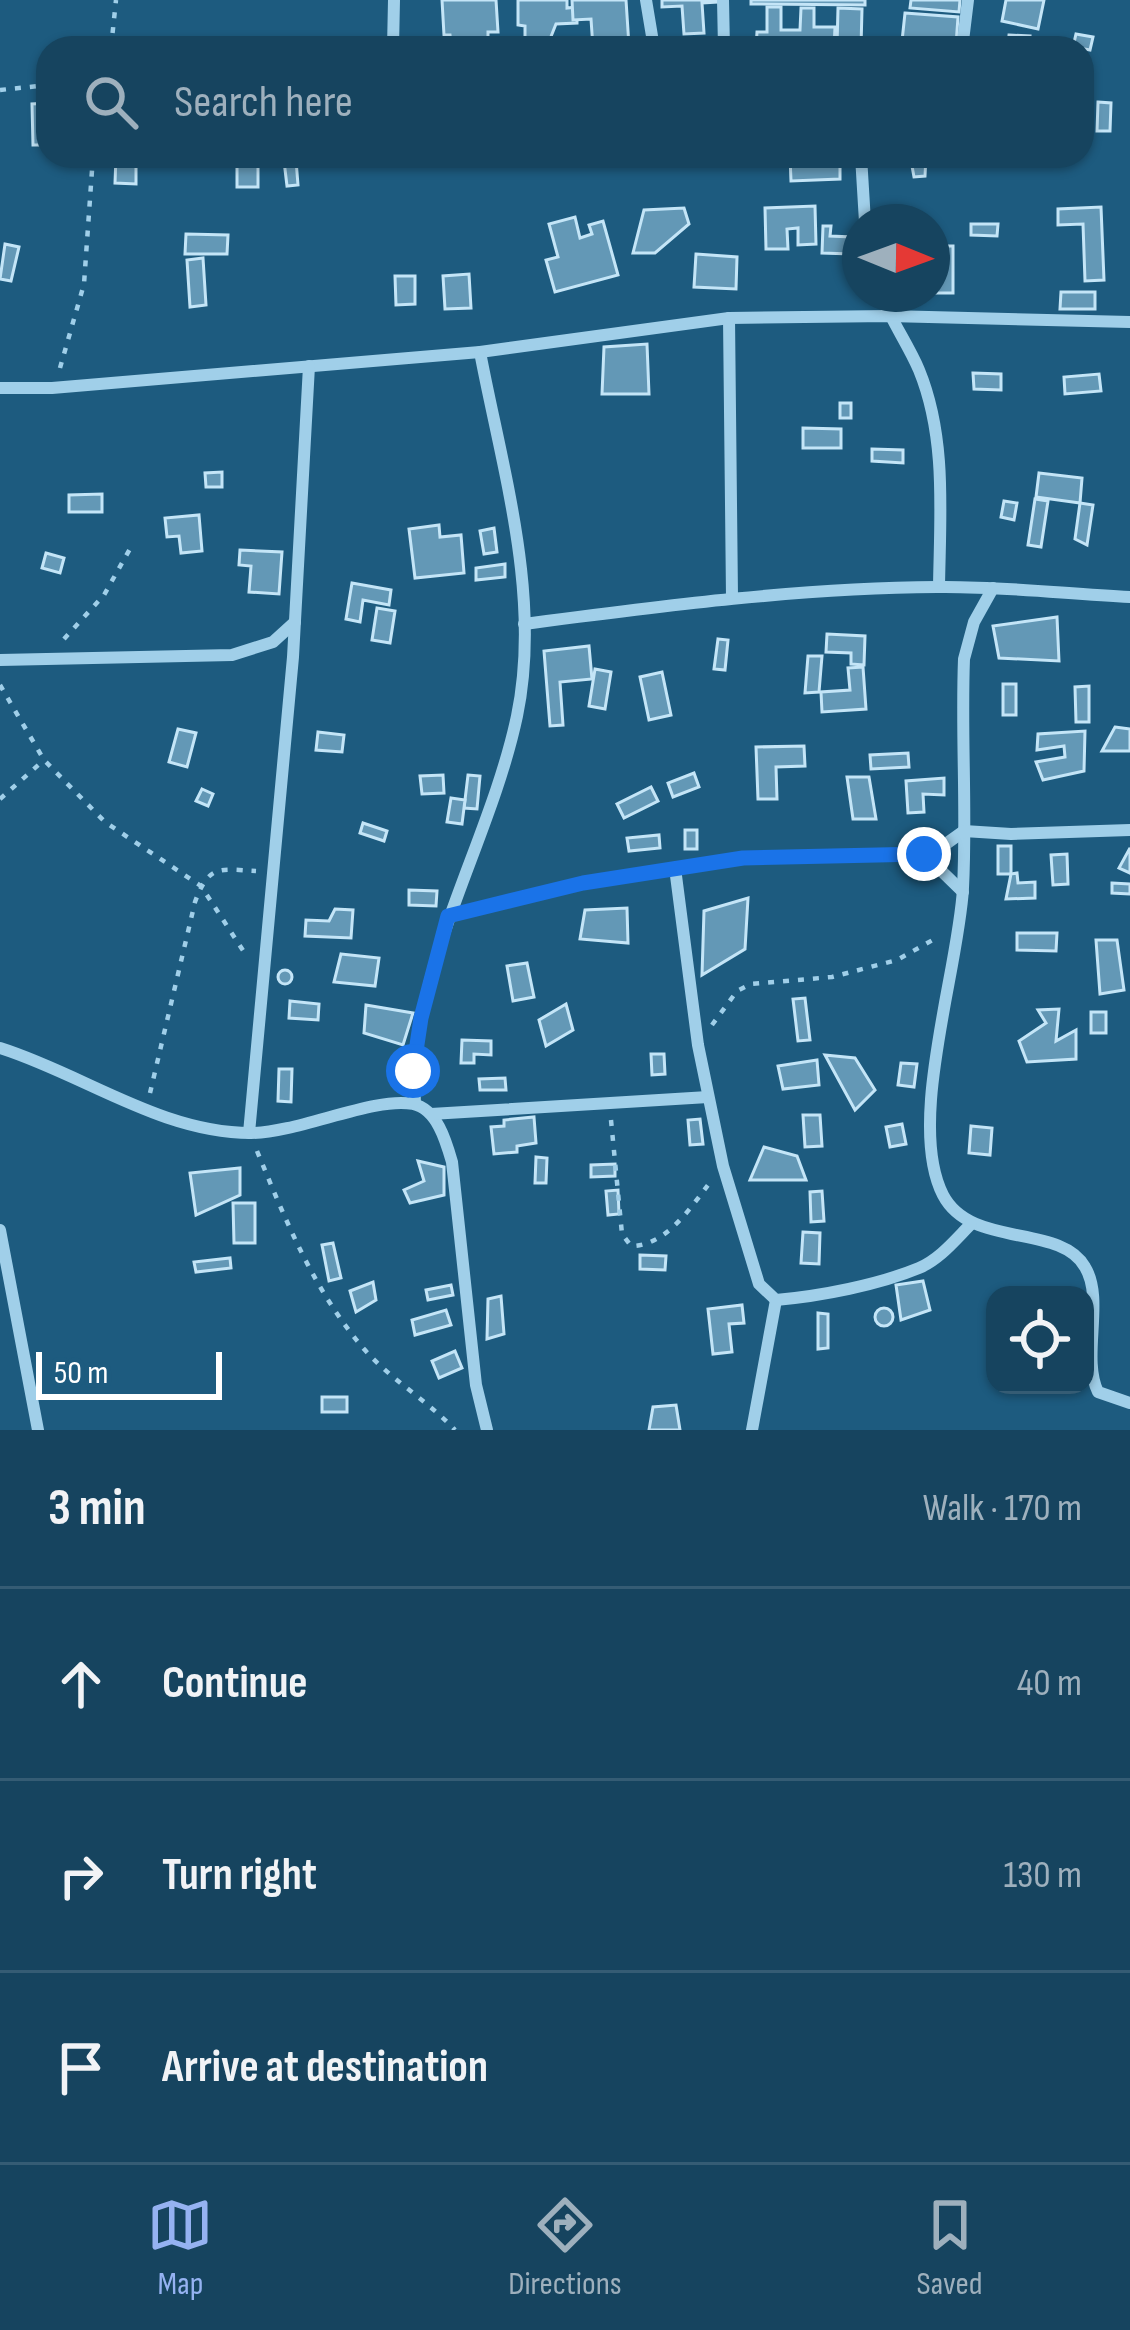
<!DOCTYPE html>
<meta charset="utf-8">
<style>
:root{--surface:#16445f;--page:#1f4b65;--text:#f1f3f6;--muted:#9eb0bd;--line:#355c74;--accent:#95b2f1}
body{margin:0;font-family:"Sofia Sans Condensed",sans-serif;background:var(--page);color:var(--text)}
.controls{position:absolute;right:36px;bottom:36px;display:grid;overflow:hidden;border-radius:24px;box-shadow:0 3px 9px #0004}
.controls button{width:108px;height:108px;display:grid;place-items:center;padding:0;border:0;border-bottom:3px solid var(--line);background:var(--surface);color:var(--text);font:60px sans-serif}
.compass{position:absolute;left:842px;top:204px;width:108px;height:108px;border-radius:50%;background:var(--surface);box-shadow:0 3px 9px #0004;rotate:91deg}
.scale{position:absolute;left:36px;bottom:30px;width:186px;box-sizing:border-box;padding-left:12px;border:6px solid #fff;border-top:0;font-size:33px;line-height:42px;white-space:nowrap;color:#fff;-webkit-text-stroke:9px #1d5b7f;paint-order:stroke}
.stop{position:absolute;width:36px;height:36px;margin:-27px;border:9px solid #1a73e8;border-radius:50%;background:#fff}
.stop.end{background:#1a73e8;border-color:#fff;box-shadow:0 3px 12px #0008}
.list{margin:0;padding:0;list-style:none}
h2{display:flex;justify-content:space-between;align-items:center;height:156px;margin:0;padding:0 48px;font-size:51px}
h2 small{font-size:39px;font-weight:400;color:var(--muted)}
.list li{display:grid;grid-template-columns:78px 1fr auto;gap:36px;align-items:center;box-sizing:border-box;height:192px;padding:0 48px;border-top:3px solid var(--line)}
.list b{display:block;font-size:45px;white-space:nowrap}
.list em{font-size:39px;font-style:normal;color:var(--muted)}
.icon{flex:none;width:66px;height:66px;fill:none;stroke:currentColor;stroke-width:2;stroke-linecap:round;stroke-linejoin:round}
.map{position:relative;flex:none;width:1130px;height:1430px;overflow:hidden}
.search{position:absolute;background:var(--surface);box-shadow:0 3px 9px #0004;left:36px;right:36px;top:36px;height:132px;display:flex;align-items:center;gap:30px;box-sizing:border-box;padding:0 42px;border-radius:36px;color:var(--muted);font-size:45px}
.sheet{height:732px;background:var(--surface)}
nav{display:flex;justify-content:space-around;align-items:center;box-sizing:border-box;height:168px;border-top:3px solid var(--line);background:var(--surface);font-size:33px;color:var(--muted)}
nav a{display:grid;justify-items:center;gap:6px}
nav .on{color:var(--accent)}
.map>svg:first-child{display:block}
.building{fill:#6398b6;stroke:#c4e5f7;stroke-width:3}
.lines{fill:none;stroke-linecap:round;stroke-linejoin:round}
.path{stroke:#a0cfe9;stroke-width:4.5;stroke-dasharray:6 9;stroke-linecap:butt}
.minor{stroke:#a0cfe9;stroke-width:12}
.route{stroke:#1a73e8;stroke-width:15}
</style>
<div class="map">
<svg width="1130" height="1430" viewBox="0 0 1130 1430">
<rect width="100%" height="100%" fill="#1d5b7f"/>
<g class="building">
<path d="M 442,0 L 496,0 L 498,32 L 488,32 L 488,38 L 473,39 L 473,44 L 451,45 L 450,35 L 444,35 Z"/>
<path d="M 518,0 L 567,0 L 567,8 L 577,7 L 577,23 L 556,24 L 550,39 L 525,40 L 525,26 L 518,25 Z"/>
<path d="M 572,0 L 626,0 L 629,46 L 593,48 L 591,19 L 573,20 Z"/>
<path d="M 662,0 L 717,0 L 717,2 L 702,3 L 704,33 L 684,34 L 682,6 L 662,7 Z"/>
<path d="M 751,0 L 865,0 L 865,5 L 751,4 Z"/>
<path d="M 911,0 L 960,0 L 959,12 L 910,8 Z"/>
<path d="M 1006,0 L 1044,0 L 1038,29 L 1002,21 Z"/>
<path d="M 767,7 L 781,7 L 781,30 L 800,30 L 801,8 L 814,8 L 814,27 L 835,27 L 834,48 L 756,48 L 757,32 L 767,32 Z"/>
<path d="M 838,8 L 862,9 L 861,47 L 837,46 Z"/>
<path d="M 905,13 L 958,17 L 956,45 L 902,41 Z"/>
<path d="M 1076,34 L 1093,37 L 1090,50 L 1073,47 Z"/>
<path d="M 1009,35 L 1030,36 L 1029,48 L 1008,48 Z"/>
<path d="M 1098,102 L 1111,103 L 1110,131 L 1097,131 Z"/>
<path d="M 48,103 L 48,145 L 33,145 L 32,104 Z"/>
<path d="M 116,156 L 136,156 L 136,184 L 115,183 Z"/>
<rect x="237" y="156" width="21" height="31"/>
<path d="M 761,156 L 756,157 L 756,163 L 736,162 L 737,157 L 728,157 Z"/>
<path d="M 790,156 L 840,156 L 840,179 L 791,181 Z"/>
<path d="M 890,156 L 926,156 L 925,176 L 914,177 L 912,166 L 890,165 Z"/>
<path d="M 296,160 L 298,185 L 287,186 L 284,161 Z"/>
<path d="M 815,206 L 816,244 L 798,245 L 798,228 L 787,229 L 788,249 L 766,249 L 765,208 Z"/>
<path d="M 1101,207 L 1104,280 L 1085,281 L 1083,224 L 1058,225 L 1058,209 Z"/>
<path d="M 684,208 L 689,224 L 655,253 L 633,253 L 644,210 Z"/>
<path d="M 575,217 L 580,238 L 592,234 L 589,225 L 603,221 L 618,275 L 555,292 L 546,260 L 558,257 L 549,224 Z"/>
<path d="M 971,224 L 998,224 L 997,236 L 971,235 Z"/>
<path d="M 823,226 L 831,226 L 830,236 L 852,237 L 851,254 L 822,253 Z"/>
<path d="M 186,234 L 228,235 L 227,254 L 185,254 Z"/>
<path d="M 5,244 L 19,247 L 11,281 L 0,279 Z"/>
<rect x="932" y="246" width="21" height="47"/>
<path d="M 696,254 L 737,257 L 736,289 L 694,287 Z"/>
<path d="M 203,258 L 206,305 L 190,307 L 187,260 Z"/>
<path d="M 469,274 L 471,308 L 445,309 L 443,276 Z"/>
<path d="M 395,276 L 415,276 L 415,304 L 396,305 Z"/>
<path d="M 1061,292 L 1095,292 L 1095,309 L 1060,309 Z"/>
<path d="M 647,344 L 649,394 L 602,394 L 604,347 Z"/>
<path d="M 973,373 L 1001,374 L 1001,390 L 974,389 Z"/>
<path d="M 1099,374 L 1101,391 L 1065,394 L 1064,377 Z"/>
<rect x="840" y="403" width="11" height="15"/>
<path d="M 803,428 L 841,429 L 841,448 L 803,448 Z"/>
<path d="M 872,449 L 903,450 L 903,463 L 872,461 Z"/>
<path d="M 222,472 L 222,487 L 206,487 L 205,473 Z"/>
<path d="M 1039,473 L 1082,478 L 1080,503 L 1036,497 Z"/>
<path d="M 102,494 L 102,512 L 69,512 L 69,495 Z"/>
<path d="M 1035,499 L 1048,501 L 1041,547 L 1028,545 Z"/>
<path d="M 1004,501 L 1017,503 L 1014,520 L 1001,517 Z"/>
<path d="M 1080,503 L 1093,505 L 1087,545 L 1075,539 Z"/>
<path d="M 199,515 L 202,551 L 181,553 L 179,536 L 167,537 L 165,518 Z"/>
<path d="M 439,525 L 440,537 L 461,535 L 464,573 L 415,578 L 409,529 Z"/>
<path d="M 494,528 L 497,552 L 484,554 L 480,531 Z"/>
<path d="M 240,550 L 282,552 L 279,594 L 249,592 L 251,566 L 239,565 Z"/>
<path d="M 46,553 L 64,558 L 60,573 L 42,568 Z"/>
<path d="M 505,564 L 505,577 L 476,580 L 476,568 Z"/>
<path d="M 352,583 L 391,590 L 389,605 L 363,600 L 360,622 L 346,619 Z"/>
<path d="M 377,608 L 395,611 L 390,643 L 372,640 Z"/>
<path d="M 1057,617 L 1059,661 L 999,658 L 993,626 Z"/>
<path d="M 827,634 L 865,636 L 864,665 L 851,664 L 851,653 L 826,652 Z"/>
<path d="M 718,639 L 728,640 L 725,670 L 714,669 Z"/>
<path d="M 589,646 L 592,679 L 560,682 L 563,725 L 550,726 L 544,651 Z"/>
<path d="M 808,656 L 822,656 L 819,692 L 805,693 Z"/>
<path d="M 863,667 L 866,709 L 822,712 L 821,692 L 850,690 L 848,668 Z"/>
<path d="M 595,669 L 611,672 L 605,709 L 589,706 Z"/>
<path d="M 662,672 L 671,715 L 649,720 L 640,677 Z"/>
<rect x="1003" y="684" width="13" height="31"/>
<path d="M 1089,686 L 1089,722 L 1076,722 L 1075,687 Z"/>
<path d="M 1115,727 L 1130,729 L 1130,751 L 1102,751 Z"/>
<path d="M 178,729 L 196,733 L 187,767 L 169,762 Z"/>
<path d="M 1085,731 L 1084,771 L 1043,780 L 1036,762 L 1065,757 L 1064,746 L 1037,750 L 1038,734 Z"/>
<path d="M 318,732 L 344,735 L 342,752 L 316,750 Z"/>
<path d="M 804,746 L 805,766 L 776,767 L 777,799 L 758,799 L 756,747 Z"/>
<path d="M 908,753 L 909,767 L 871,769 L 870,755 Z"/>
<path d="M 694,773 L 699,787 L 673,797 L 668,783 Z"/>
<path d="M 443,775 L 444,793 L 422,794 L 420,776 Z"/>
<path d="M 468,775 L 480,776 L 477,809 L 464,808 Z"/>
<path d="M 847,777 L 869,777 L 876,819 L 853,819 Z"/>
<path d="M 944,778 L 944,795 L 923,794 L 924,812 L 908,813 L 906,781 Z"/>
<path d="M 651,787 L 658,801 L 624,818 L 617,804 Z"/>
<path d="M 202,789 L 213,794 L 208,806 L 196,801 Z"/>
<path d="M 451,798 L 465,800 L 462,824 L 447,822 Z"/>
<path d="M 363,823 L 387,831 L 384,841 L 360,833 Z"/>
<rect x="685" y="830" width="12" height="19"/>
<path d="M 659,835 L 660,848 L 629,851 L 627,838 Z"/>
<rect x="998" y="846" width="13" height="28"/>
<path d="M 1130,848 L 1130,873 L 1119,868 Z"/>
<path d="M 1067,854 L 1068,884 L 1053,885 L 1051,855 Z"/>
<path d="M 1017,873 L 1018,883 L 1035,882 L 1035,898 L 1006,899 L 1011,874 Z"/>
<path d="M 1112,883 L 1130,884 L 1130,894 L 1112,893 Z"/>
<path d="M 409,890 L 437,891 L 436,906 L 409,905 Z"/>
<path d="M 748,898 L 745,949 L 702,975 L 704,911 Z"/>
<path d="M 627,908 L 628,943 L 580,939 L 585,910 Z"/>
<path d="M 335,909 L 353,910 L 351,938 L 305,936 L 306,920 L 329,921 Z"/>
<path d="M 1017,933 L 1057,933 L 1056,951 L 1017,950 Z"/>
<path d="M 1096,940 L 1117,940 L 1124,990 L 1100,994 Z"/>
<path d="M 341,954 L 379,958 L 375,986 L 334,982 Z"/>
<path d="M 527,963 L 534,997 L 513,1001 L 507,966 Z"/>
<circle cx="285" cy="977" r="7"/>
<path d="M 805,998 L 810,1040 L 798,1041 L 793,999 Z"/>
<path d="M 290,1001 L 319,1004 L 318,1020 L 289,1018 Z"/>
<path d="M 566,1004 L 573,1030 L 546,1046 L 539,1020 Z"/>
<path d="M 366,1005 L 413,1013 L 403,1045 L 364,1033 Z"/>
<path d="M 1059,1009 L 1056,1041 L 1076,1030 L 1076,1059 L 1027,1062 L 1019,1041 L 1046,1023 L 1038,1010 Z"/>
<rect x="1091" y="1012" width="15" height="21"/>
<path d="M 462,1040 L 491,1041 L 491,1055 L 474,1054 L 474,1063 L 461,1063 Z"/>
<path d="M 651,1054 L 664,1054 L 665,1074 L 652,1075 Z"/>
<path d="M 825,1055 L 855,1058 L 875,1090 L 855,1110 Z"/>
<path d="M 817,1060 L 819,1085 L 783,1089 L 778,1066 Z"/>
<path d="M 901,1063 L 917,1064 L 914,1087 L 898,1085 Z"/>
<path d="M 279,1069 L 292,1069 L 291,1102 L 278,1101 Z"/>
<path d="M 505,1078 L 506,1090 L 480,1090 L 479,1079 Z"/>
<path d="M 803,1115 L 820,1115 L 822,1146 L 805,1147 Z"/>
<path d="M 534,1117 L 536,1143 L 517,1146 L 517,1152 L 494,1154 L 491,1127 L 504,1126 L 504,1120 Z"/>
<path d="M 700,1119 L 703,1144 L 690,1145 L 688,1120 Z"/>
<path d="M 902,1124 L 906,1144 L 890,1147 L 886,1127 Z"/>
<path d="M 971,1126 L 992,1128 L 990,1155 L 969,1153 Z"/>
<path d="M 764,1147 L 797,1156 L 806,1180 L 750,1180 Z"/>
<path d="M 536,1157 L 547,1158 L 546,1183 L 535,1183 Z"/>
<path d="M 418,1161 L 444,1167 L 444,1195 L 410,1203 L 404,1190 L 424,1181 Z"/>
<path d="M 615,1164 L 615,1176 L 591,1177 L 591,1165 Z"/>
<path d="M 240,1168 L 240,1195 L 196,1215 L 190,1173 Z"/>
<path d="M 618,1190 L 619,1214 L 608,1215 L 606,1191 Z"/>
<path d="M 822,1191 L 824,1221 L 811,1222 L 810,1192 Z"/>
<path d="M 233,1203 L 255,1203 L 255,1243 L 234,1243 Z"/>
<path d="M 803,1232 L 820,1233 L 819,1264 L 801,1263 Z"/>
<path d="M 333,1243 L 341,1278 L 329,1281 L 322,1245 Z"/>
<path d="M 640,1255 L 666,1256 L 665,1270 L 640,1269 Z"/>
<path d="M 230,1258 L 231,1268 L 196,1272 L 194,1262 Z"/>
<path d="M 923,1281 L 930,1310 L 901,1320 L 896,1285 Z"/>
<path d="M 373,1282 L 376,1300 L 356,1312 L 350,1291 Z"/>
<path d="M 451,1285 L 453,1295 L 428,1300 L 426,1290 Z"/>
<path d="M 501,1296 L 504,1334 L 487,1339 L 488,1299 Z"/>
<path d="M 742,1305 L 744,1323 L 729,1324 L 732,1352 L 713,1354 L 708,1309 Z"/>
<circle cx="884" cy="1317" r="9"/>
<path d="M 446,1310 L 451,1325 L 415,1335 L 412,1320 Z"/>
<path d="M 818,1313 L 828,1314 L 828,1348 L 818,1349 Z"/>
<path d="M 455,1351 L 462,1368 L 439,1378 L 432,1361 Z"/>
<rect x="322" y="1397" width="25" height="15"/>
<path d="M 676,1405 L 680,1430 L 649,1430 L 653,1407 Z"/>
</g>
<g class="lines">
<g class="path">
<path d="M 111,48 L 116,0"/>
<path d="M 0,90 L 48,85"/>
<path d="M 60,368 L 84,284 L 93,156"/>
<path d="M 64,639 L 104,595 L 131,547"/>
<path d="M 0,685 L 44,760 L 105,822 L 201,886 L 246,955"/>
<path d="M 0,799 L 44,760"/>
<path d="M 712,1025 L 737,991 L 751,984 L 832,977 L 897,960 L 938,937"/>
<path d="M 150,1093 L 195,902 C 209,864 219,869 256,871"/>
<path d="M 611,1120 L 622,1234 L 631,1246 C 665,1246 689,1210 708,1185"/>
<path d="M 257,1151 C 286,1221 314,1291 364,1349 C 391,1380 427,1400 455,1430"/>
</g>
<g class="minor">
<path d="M 646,0 L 654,48"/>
<path d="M 723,0 L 724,48"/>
<path d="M 393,48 L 394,0"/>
<path d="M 958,48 L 963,41 L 968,0"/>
<path d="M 861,156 L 865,222"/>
<path d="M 881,294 C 891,321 908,344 919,370 C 947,438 940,515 939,587"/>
<path d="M 729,318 L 732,597"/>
<path d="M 0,388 L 52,388 L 480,352 L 729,318 L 889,316 L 1130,322"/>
<path d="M 993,588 L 974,622 L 964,659 C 961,735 967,811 963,888 C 959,969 906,1123 943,1195 C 971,1249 1060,1223 1085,1267 C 1105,1300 1081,1357 1098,1392 L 1130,1403"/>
<path d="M 524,624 C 662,606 798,588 937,587 C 1001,586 1066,594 1130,597"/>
<path d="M 0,660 L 232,655 L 273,642 L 295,622"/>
<path d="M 924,854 L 963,892"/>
<path d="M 675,868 L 698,1045 L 723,1166 L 759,1284 L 776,1300 C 821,1296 878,1285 919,1268 C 940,1259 955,1240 971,1224"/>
<path d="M 448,916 L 582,883 L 743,858 L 924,854 L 943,846 L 964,831 L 1011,834 L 1130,830"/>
<path d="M 0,1048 C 83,1074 161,1133 251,1133 C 298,1133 375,1096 413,1104 C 437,1109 446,1141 452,1162 L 476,1385 L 487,1430"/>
<path d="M 415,1104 C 409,966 489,847 517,716 C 542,597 502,468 480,352"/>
<path d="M 431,1114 L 708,1097"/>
<path d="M 249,1133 L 293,657 L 309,366"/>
<path d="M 0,1230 L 38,1430"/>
<path d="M 752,1430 L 776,1300"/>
</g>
</g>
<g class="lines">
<path class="route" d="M 413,1071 L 421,1018 L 448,916 L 583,883 L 743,858 L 924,854"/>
</g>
</svg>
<div class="controls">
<button><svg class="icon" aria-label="locate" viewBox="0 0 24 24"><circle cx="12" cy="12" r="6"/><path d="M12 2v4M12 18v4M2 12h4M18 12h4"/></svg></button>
</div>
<svg class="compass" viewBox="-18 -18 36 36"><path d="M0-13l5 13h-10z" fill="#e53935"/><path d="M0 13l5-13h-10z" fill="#9eb0bd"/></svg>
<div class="scale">50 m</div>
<div class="stop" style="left:413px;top:1071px"></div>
<div class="stop end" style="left:924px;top:854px"></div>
<div class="search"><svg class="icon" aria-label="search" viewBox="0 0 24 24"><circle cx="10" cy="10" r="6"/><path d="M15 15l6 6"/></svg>Search here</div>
</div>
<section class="sheet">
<h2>3 min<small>Walk · 170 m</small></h2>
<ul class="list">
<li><svg class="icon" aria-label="ahead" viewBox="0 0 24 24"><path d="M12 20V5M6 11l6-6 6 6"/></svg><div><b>Continue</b></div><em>40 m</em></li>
<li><svg class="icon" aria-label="right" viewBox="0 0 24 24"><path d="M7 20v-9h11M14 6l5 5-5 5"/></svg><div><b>Turn right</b></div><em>130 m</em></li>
<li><svg class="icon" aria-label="arrive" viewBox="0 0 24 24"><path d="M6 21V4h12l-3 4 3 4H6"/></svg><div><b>Arrive at destination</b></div></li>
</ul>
</section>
<nav>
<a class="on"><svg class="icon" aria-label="map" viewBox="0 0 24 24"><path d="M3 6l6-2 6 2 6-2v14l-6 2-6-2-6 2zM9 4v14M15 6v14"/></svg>Map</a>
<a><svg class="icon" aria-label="directions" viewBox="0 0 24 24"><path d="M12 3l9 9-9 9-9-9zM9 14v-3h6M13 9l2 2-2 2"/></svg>Directions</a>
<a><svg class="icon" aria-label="saved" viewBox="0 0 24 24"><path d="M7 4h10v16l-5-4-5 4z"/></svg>Saved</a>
</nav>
